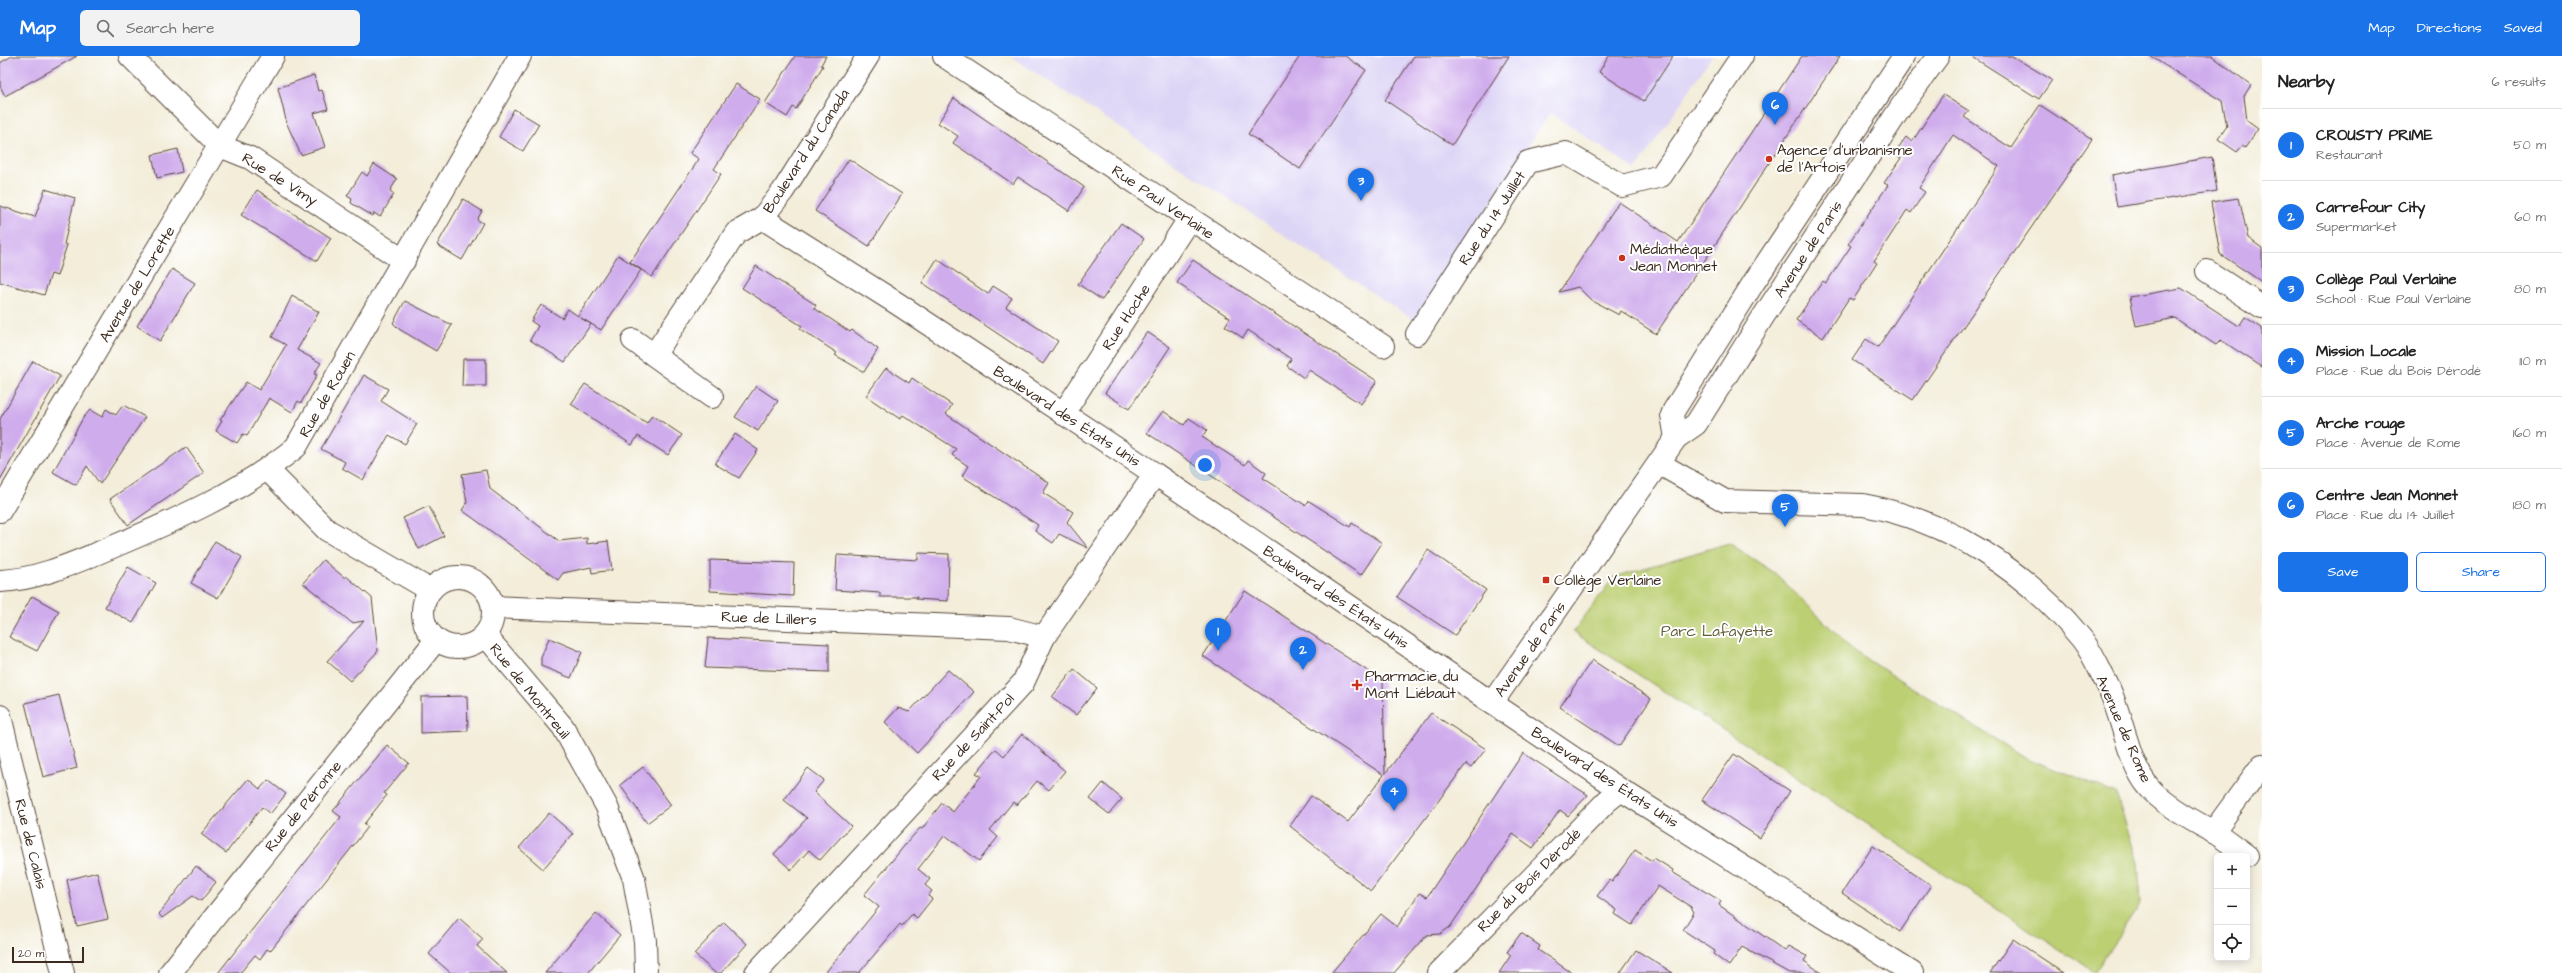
<!DOCTYPE html>
<meta charset="utf-8">
<style>
:root{--surface:#fff;--page:#f2f2f2;--text:#222;--muted:#767676;--line:#e0e0e0;--accent:#1a73e8}
body{margin:0;font-family:"Architects Daughter",sans-serif;background:var(--page);color:var(--text)}
.controls{position:absolute;right:12px;bottom:12px;display:grid;overflow:hidden;border-radius:6px;box-shadow:0 2px 10px #0003}
.controls button{width:36px;height:36px;display:grid;place-items:center;padding:0;border:0;border-bottom:1px solid var(--line);background:var(--surface);color:var(--text);font:20px sans-serif}
.scale{position:absolute;left:12px;bottom:10px;width:72px;box-sizing:border-box;padding-left:4px;border:2px solid #3b2a1e;border-top:0;font-size:11px;line-height:14px;white-space:nowrap;color:#3b2a1e;-webkit-text-stroke:3px #fff;paint-order:stroke}
.you{position:absolute;left:1205px;top:409px;width:14px;height:14px;margin:-10px;border:3px solid #fff;border-radius:50%;background:#1a73e8;box-shadow:0 0 0 6px #1a73e833}
.badge{display:grid;place-items:center;width:26px;height:26px;border-radius:50%;background:var(--accent);color:#fff;font-size:13px;font-weight:700}
.pin{position:absolute;translate:-50% -33px;filter:drop-shadow(0 1px 2px #0008)}
.pin::after{content:'';position:absolute;top:21px;width:14px;height:12px;background:inherit;clip-path:polygon(0 0,100% 0,50% 100%)}
.list{margin:0;padding:0;list-style:none}
h2{display:flex;justify-content:space-between;align-items:center;height:52px;margin:0;padding:0 16px;font-size:17px}
h2 small{font-size:13px;font-weight:400;color:var(--muted)}
.list li{display:grid;grid-template-columns:26px 1fr auto;gap:12px;align-items:center;box-sizing:border-box;height:72px;padding:0 16px;border-top:1px solid var(--line)}
.list b{display:block;font-size:15px;white-space:nowrap}
.list p{margin:0;font-size:13px;white-space:nowrap;color:var(--muted)}
.list em{font-size:13px;font-style:normal;color:var(--muted)}
.actions{display:flex;gap:8px;padding:12px 16px}
.actions a{flex:1;padding:9px 0;border:1px solid var(--accent);border-radius:6px;text-align:center;font-size:14px;color:var(--accent)}
.actions .main{background:var(--accent);color:#fff}
.icon{flex:none;width:22px;height:22px;fill:none;stroke:currentColor;stroke-width:2;stroke-linecap:round;stroke-linejoin:round}
.map{position:relative;flex:none;width:2262px;height:917px;overflow:hidden}
header{display:flex;align-items:center;gap:24px;box-sizing:border-box;height:56px;padding:0 20px;background:var(--accent);color:#fff}
header strong{font-size:19px}
nav{display:flex;gap:22px;margin-inline-start:auto;font-size:14px}
.search{width:280px;height:36px;background:var(--page);display:flex;align-items:center;gap:10px;box-sizing:border-box;padding:0 14px;border-radius:6px;color:var(--muted);font-size:15px}
main{display:flex}
aside{flex:1;background:var(--surface)}
.map>svg:first-child{display:block}
.built{fill:#ddd5f6}
.green{fill:#bccf72;stroke:#7c7c48}
.building{fill:#cfacec}
.lines{fill:none;stroke-linecap:round;stroke-linejoin:round}
.minor-casing{stroke:#57473a;stroke-width:24}
.tertiary-casing{stroke:#57473a;stroke-width:24}
.minor{stroke:#fff;stroke-width:22}
.tertiary{stroke:#fff;stroke-width:22}
.poi-dot{fill:#c8321e;stroke:#fff;stroke-width:1.5}
.labels{text-anchor:middle;stroke-width:4;stroke-linejoin:round;paint-order:stroke}
.poi-label{font-size:15px;fill:#3b2a1e;stroke:#fff;text-anchor:start}
.street-label{font-size:15px;fill:#3b2a1e;stroke:#fff}
.park-label{font-size:15px;fill:#625c37;stroke:#fff}
</style>
<header>
<strong>Map</strong>
<div class="search"><svg class="icon" aria-label="search" viewBox="0 0 24 24"><circle cx="10" cy="10" r="6"/><path d="M15 15l6 6"/></svg>Search here</div>
<nav><a>Map</a><a>Directions</a><a>Saved</a></nav>
</header>
<main>
<div class="map">
<svg width="2262" height="917" viewBox="0 0 2262 917">
<rect width="100%" height="100%" fill="#fff"/>
<filter id="ink" filterUnits="userSpaceOnUse"><feTurbulence type="fractalNoise" baseFrequency=".025" numOctaves="2"/><feDisplacementMap in="SourceGraphic" scale="8" xChannelSelector="R" yChannelSelector="G"/><feConvolveMatrix kernelMatrix="1 2 1 2 8 2 1 2 1" color-interpolation-filters="sRGB"/></filter>
<filter id="wash" filterUnits="userSpaceOnUse"><feTurbulence type="fractalNoise" baseFrequency=".012" numOctaves="4" result="noise"/><feDisplacementMap in="SourceGraphic" scale="16" xChannelSelector="R" yChannelSelector="G"/><feGaussianBlur stdDeviation="0.9" result="paint"/><feColorMatrix in="noise" values="0 0 0 0 0 0 0 0 0 0 0 0 0 0 0 0 0 1.4 0 .05"/><feComposite in="paint" operator="in"/></filter>
<g filter="url(#wash)">
<rect width="100%" height="100%" fill="#f3edd9"/>
<path class="built" d="M 1010,0 L 1712,0 L 1636,114 L 1550,57 L 1414,264 Z"/>
<path class="green" d="M 1729,487 L 1776,518 L 1855,596 L 2024,701 L 2116,738 L 2138,807 L 2141,848 L 2094,916 L 1573,576 L 1614,521 Z"/>
<g id="blocks">
<g class="building">
<path d="M 12,0 L 77,0 L 5,40 L 0,30 L 0,7 Z"/>
<path d="M 795,0 L 826,0 L 821,9 L 823,10 L 796,53 L 793,51 L 787,61 L 765,47 Z"/>
<path d="M 1300,0 L 1345,0 L 1366,14 L 1300,113 L 1248,78 Z"/>
<path d="M 1414,0 L 1509,0 L 1452,89 L 1385,44 Z"/>
<path d="M 1609,0 L 1673,0 L 1644,45 L 1599,16 Z"/>
<path d="M 1802,0 L 1840,0 L 1656,278 L 1621,255 L 1619,259 L 1591,244 L 1578,231 L 1559,236 L 1619,146 L 1678,186 Z"/>
<path d="M 1971,0 L 2012,0 L 2052,24 L 2039,43 Z"/>
<path d="M 2150,0 L 2212,0 L 2251,29 L 2244,40 L 2247,65 L 2258,73 L 2245,92 L 2242,90 L 2237,96 L 2218,83 L 2227,70 L 2222,45 Z"/>
<path d="M 314,19 L 318,35 L 322,34 L 328,53 L 314,57 L 325,91 L 301,99 L 287,68 L 278,32 Z"/>
<path d="M 736,28 L 760,43 L 714,113 L 721,118 L 652,221 L 630,206 L 699,103 L 690,97 Z"/>
<path d="M 1943,39 L 1969,55 L 1964,61 L 2011,92 L 2040,49 L 2092,83 L 1913,344 L 1852,304 L 1866,283 L 1878,291 L 1999,110 L 1953,79 L 1919,132 L 1925,136 L 1911,157 L 1907,154 L 1874,205 L 1877,207 L 1853,244 L 1849,242 L 1823,282 L 1796,264 L 1823,225 L 1826,227 L 1839,208 L 1851,190 L 1848,188 L 1888,129 L 1884,127 L 1901,102 L 1894,98 L 1906,81 L 1912,86 Z"/>
<path d="M 954,42 L 1084,131 L 1069,155 L 1018,121 L 1013,128 L 953,87 L 958,80 L 938,67 Z"/>
<path d="M 514,53 L 539,68 L 523,95 L 499,81 Z"/>
<path d="M 178,93 L 182,116 L 157,122 L 152,99 Z"/>
<path d="M 2212,101 L 2217,135 L 2117,151 L 2112,119 Z"/>
<path d="M 849,103 L 902,138 L 869,190 L 815,155 Z"/>
<path d="M 374,108 L 397,123 L 390,135 L 394,138 L 380,161 L 374,157 L 373,160 L 351,147 L 352,143 L 347,140 L 362,116 L 367,120 Z"/>
<path d="M 45,133 L 75,142 L 64,188 L 67,189 L 57,220 L 51,218 L 44,239 L 0,226 L 0,150 L 35,161 Z"/>
<path d="M 257,134 L 331,182 L 317,205 L 241,159 Z"/>
<path d="M 2239,142 L 2248,182 L 2262,192 L 2262,226 L 2220,198 L 2211,146 Z"/>
<path d="M 463,143 L 482,155 L 477,164 L 483,167 L 462,204 L 437,189 Z"/>
<path d="M 1121,167 L 1144,183 L 1102,244 L 1078,228 Z"/>
<path d="M 618,199 L 641,214 L 601,274 L 581,262 L 591,268 L 565,306 L 530,284 L 538,270 L 531,265 L 541,249 L 562,262 L 568,253 L 578,260 Z"/>
<path d="M 937,203 L 988,238 L 993,230 L 1012,242 L 1006,251 L 1058,285 L 1043,308 L 922,227 Z"/>
<path d="M 1193,204 L 1377,325 L 1361,348 L 1309,314 L 1304,322 L 1287,310 L 1291,303 L 1248,274 L 1243,282 L 1225,270 L 1230,262 L 1177,227 Z"/>
<path d="M 756,210 L 816,249 L 814,252 L 850,276 L 852,274 L 878,293 L 864,316 L 835,299 L 837,297 L 800,273 L 802,270 L 742,232 Z"/>
<path d="M 172,213 L 195,227 L 160,285 L 137,270 Z"/>
<path d="M 2181,232 L 2239,270 L 2245,261 L 2262,272 L 2262,311 L 2221,284 L 2216,289 L 2175,262 L 2136,270 L 2130,241 Z"/>
<path d="M 292,240 L 319,256 L 297,294 L 321,307 L 314,318 L 317,319 L 301,347 L 298,345 L 292,356 L 269,342 L 247,380 L 243,378 L 237,387 L 216,375 L 222,365 L 220,364 L 246,326 L 259,334 L 286,289 L 272,281 Z"/>
<path d="M 405,245 L 452,269 L 436,295 L 399,273 L 393,267 Z"/>
<path d="M 1147,276 L 1170,291 L 1129,353 L 1105,337 Z"/>
<path d="M 463,303 L 486,303 L 486,330 L 462,330 Z"/>
<path d="M 33,305 L 60,320 L 0,424 L 0,363 Z"/>
<path d="M 886,312 L 909,327 L 912,322 L 952,349 L 946,358 L 1049,427 L 1043,437 L 1073,456 L 1067,466 L 1088,492 L 1059,478 L 1053,487 L 1035,475 L 1038,469 L 962,420 L 968,410 L 952,399 L 956,393 L 903,359 L 900,363 L 866,340 Z"/>
<path d="M 364,319 L 388,333 L 381,345 L 417,368 L 405,388 L 389,379 L 363,424 L 342,412 L 345,406 L 321,393 Z"/>
<path d="M 585,328 L 647,367 L 652,359 L 682,379 L 668,399 L 638,380 L 632,389 L 571,348 Z"/>
<path d="M 756,330 L 778,345 L 758,375 L 735,361 Z"/>
<path d="M 123,349 L 145,361 L 100,428 L 87,410 L 76,429 L 53,416 L 83,362 L 90,354 L 102,361 L 106,353 L 116,359 Z"/>
<path d="M 1163,355 L 1184,369 L 1189,362 L 1207,374 L 1202,381 L 1245,409 L 1248,404 L 1266,417 L 1263,422 L 1305,449 L 1309,445 L 1350,471 L 1352,467 L 1382,487 L 1361,519 L 1147,377 Z"/>
<path d="M 735,378 L 758,394 L 739,422 L 715,408 Z"/>
<path d="M 186,391 L 204,417 L 128,469 L 110,443 Z"/>
<path d="M 486,414 L 490,433 L 559,485 L 587,482 L 587,488 L 608,485 L 612,514 L 592,517 L 591,511 L 563,517 L 558,524 L 462,454 L 467,447 L 462,418 Z"/>
<path d="M 429,450 L 444,480 L 419,493 L 403,462 Z"/>
<path d="M 215,485 L 242,501 L 218,542 L 191,527 Z"/>
<path d="M 1428,494 L 1486,534 L 1455,579 L 1397,541 Z"/>
<path d="M 918,497 L 949,498 L 948,545 L 916,543 L 917,541 L 880,541 L 880,537 L 835,534 L 837,499 L 918,504 Z"/>
<path d="M 323,504 L 345,522 L 346,520 L 372,542 L 378,595 L 350,625 L 327,605 L 364,565 L 352,567 L 303,527 Z"/>
<path d="M 710,504 L 794,507 L 793,540 L 710,535 Z"/>
<path d="M 128,511 L 156,527 L 133,567 L 105,551 Z"/>
<path d="M 1245,535 L 1383,625 L 1385,718 L 1431,657 L 1486,693 L 1471,712 L 1466,708 L 1371,835 L 1290,770 L 1311,740 L 1348,766 L 1384,719 L 1203,600 Z"/>
<path d="M 32,540 L 59,555 L 37,595 L 9,581 Z"/>
<path d="M 549,582 L 582,596 L 571,622 L 541,610 L 541,602 Z"/>
<path d="M 708,582 L 829,588 L 829,616 L 705,612 Z"/>
<path d="M 1592,604 L 1651,643 L 1619,690 L 1560,651 Z"/>
<path d="M 1074,613 L 1097,632 L 1076,659 L 1052,641 Z"/>
<path d="M 948,614 L 974,636 L 917,697 L 885,666 L 898,652 L 909,656 Z"/>
<path d="M 59,639 L 77,712 L 43,721 L 25,647 Z"/>
<path d="M 467,640 L 468,675 L 421,677 L 421,641 Z"/>
<path d="M 1022,678 L 1065,715 L 1049,734 L 1037,725 L 1017,749 L 1013,746 L 990,774 L 998,781 L 979,805 L 945,779 L 918,813 L 930,823 L 925,829 L 932,835 L 928,840 L 932,843 L 917,862 L 912,858 L 902,870 L 900,868 L 859,917 L 825,917 L 879,851 L 864,839 L 905,789 L 920,772 L 922,773 L 942,747 L 953,756 L 981,720 L 976,717 L 996,693 L 1004,700 Z"/>
<path d="M 387,689 L 409,707 L 384,737 L 387,739 L 364,768 L 368,771 L 270,895 L 267,893 L 260,903 L 255,899 L 240,917 L 218,917 L 341,761 L 333,755 Z"/>
<path d="M 1523,697 L 1588,739 L 1568,760 L 1560,754 L 1533,792 L 1513,778 L 1450,871 L 1440,878 L 1427,879 L 1394,917 L 1331,917 L 1381,858 L 1397,871 L 1419,837 L 1427,841 Z"/>
<path d="M 1734,698 L 1790,735 L 1760,782 L 1702,744 Z"/>
<path d="M 643,711 L 671,749 L 647,767 L 620,729 Z"/>
<path d="M 808,712 L 824,724 L 814,736 L 851,770 L 820,804 L 809,794 L 791,814 L 774,798 L 807,762 L 784,744 Z"/>
<path d="M 248,723 L 260,733 L 268,724 L 286,738 L 270,758 L 262,751 L 226,797 L 201,778 Z"/>
<path d="M 1103,727 L 1122,743 L 1109,758 L 1090,743 Z"/>
<path d="M 549,757 L 573,778 L 543,813 L 519,792 Z"/>
<path d="M 1873,790 L 1931,829 L 1900,876 L 1842,837 Z"/>
<path d="M 1635,794 L 1652,805 L 1654,802 L 1673,814 L 1672,816 L 1721,845 L 1719,849 L 1785,895 L 1789,890 L 1807,900 L 1804,905 L 1822,917 L 1789,917 L 1742,891 L 1729,910 L 1713,898 L 1715,895 L 1683,874 L 1694,856 L 1691,851 L 1658,830 L 1632,869 L 1615,858 L 1617,854 L 1597,840 L 1609,824 L 1612,826 Z"/>
<path d="M 196,810 L 216,826 L 201,845 L 193,840 L 162,862 L 159,858 Z"/>
<path d="M 97,816 L 108,863 L 77,870 L 67,824 Z"/>
<path d="M 596,857 L 620,879 L 588,917 L 545,917 Z"/>
<path d="M 459,862 L 483,883 L 477,890 L 507,917 L 451,917 L 429,898 Z"/>
<path d="M 724,866 L 747,888 L 721,917 L 715,917 L 694,898 Z"/>
<path d="M 1521,877 L 1540,890 L 1538,894 L 1572,917 L 1499,917 L 1511,899 L 1507,896 Z"/>
<path d="M 2013,883 L 2064,917 L 1990,917 Z"/>
<path d="M 1636,894 L 1673,917 L 1620,917 Z"/>
</g>
</g>
</g>
<g filter="url(#ink)">
<use href="#blocks" fill-opacity="0" stroke="#57473a" stroke-width="1"/>
<g class="lines">
<g class="minor-casing">
<g id="minor">
<path d="M 130,0 L 220,90 L 250,102 L 404,205"/>
<path d="M 944,0 L 1383,290"/>
<path d="M 762,162 L 898,248 L 1155,418"/>
<path d="M 2207,215 L 2262,251"/>
<path d="M 1417,278 L 1528,106 L 1566,97 L 1622,130 L 1661,120 L 1742,0"/>
<path d="M 633,284 L 712,341"/>
<path d="M 654,299 L 736,177 L 762,162 L 783,135 L 868,0"/>
<path d="M 1063,358 L 1189,163"/>
<path d="M 1660,408 L 1725,445 L 1863,449 C 1948,464 2026,515 2081,582 C 2091,594 2099,613 2106,626 C 2122,656 2127,705 2148,730 C 2162,748 2193,765 2212,775 C 2224,782 2236,792 2247,800"/>
<path d="M 268,414 L 327,474 L 430,534"/>
<path d="M 0,455 L 273,0"/>
<circle cx="458" cy="556" r="35"/>
<path d="M 0,525 C 37,524 76,506 110,492 C 176,464 241,436 296,391 L 520,0"/>
<path d="M 493,551 L 1009,572 L 1044,581"/>
<path d="M 485,579 L 563,671 L 607,751 L 634,823 L 645,885 L 646,917"/>
<path d="M 1492,647 L 1621,734 L 1912,917"/>
<path d="M 0,660 L 63,917"/>
<path d="M 2213,776 L 2262,709"/>
<path d="M 170,917 L 436,584"/>
<path d="M 1439,917 L 1607,745 L 1621,734"/>
</g>
</g>
<g class="tertiary-casing">
<g id="tertiary">
<path d="M 1676,382 L 1672,359 L 1674,354 L 1754,226 L 1904,0"/>
<path d="M 756,917 L 1023,627 L 1044,581 L 1155,418 L 1492,647 L 1676,382 L 1696,368 L 1763,261 L 1901,51 L 1938,0"/>
</g>
</g>
<use href="#minor" class="minor"/>
<use href="#tertiary" class="tertiary"/>
</g>
</g>
<g class="poi-dot">
<circle cx="1769" cy="103" r="4"/>
<circle cx="1622" cy="202" r="4"/>
<rect x="1542" y="520" width="8" height="8" rx="2"/>
<path d="M1355 623h4v4h4v4h-4v4h-4v-4h-4v-4h4z"/>
</g>
<g class="labels">
<g class="poi-label">
<text x="1777" y="99">Agence d'urbanisme<tspan x="1777" dy="17">de l'Artois</tspan></text>
<text x="1630" y="198">Médiathèque<tspan x="1630" dy="17">Jean Monnet</tspan></text>
<text x="1554" y="529">Collège Verlaine</text>
<text x="1365" y="625">Pharmacie du<tspan x="1365" dy="17">Mont Liébaut</tspan></text>
</g>
<g class="street-label">
<text transform="translate(806 95) rotate(-57)" y="5">Boulevard du Canada</text>
<text transform="translate(280 123) rotate(32)" y="5">Rue de Vimy</text>
<text transform="translate(1163 146) rotate(34)" y="5">Rue Paul Verlaine</text>
<text transform="translate(1492 162) rotate(-57)" y="5">Rue du 14 Juillet</text>
<text transform="translate(1808 193) rotate(-57)" y="5">Avenue de Paris</text>
<text transform="translate(137 228) rotate(-59)" y="5">Avenue de Lorette</text>
<text transform="translate(1126 261) rotate(-57)" y="5">Rue Hoche</text>
<text transform="translate(327 338) rotate(-60)" y="5">Rue de Rouen</text>
<text transform="translate(1067 360) rotate(33)" y="5">Boulevard des États Unis</text>
<text transform="translate(1336 541) rotate(34)" y="5">Boulevard des États Unis</text>
<text transform="translate(769 562) rotate(2)" y="5">Rue de Lillers</text>
<text transform="translate(1530 593) rotate(-55)" y="5">Avenue de Paris</text>
<text transform="translate(530 635) rotate(51)" y="5">Rue de Montreuil</text>
<text transform="translate(2124 673) rotate(66)" y="5">Avenue de Rome</text>
<text transform="translate(973 681) rotate(-47)" y="5">Rue de Saint-Pol</text>
<text transform="translate(1605 721) rotate(33)" y="5">Boulevard des États Unis</text>
<text transform="translate(303 750) rotate(-51)" y="5">Rue de Péronne</text>
<text transform="translate(31 788) rotate(76)" y="5">Rue de Calais</text>
<text transform="translate(1529 824) rotate(-45)" y="5">Rue du Bois Dérodé</text>
</g>
<g class="park-label">
<text x="1717" y="580">Parc Lafayette</text>
</g>
</g>
</svg>
<div class="controls">
<button>+</button>
<button>−</button>
<button><svg class="icon" aria-label="locate" viewBox="0 0 24 24"><circle cx="12" cy="12" r="6"/><path d="M12 2v4M12 18v4M2 12h4M18 12h4"/></svg></button>
</div>
<div class="scale">20 m</div>
<div class="you"></div>
<div class="pin badge" style="left:1218px;top:595px">1</div>
<div class="pin badge" style="left:1303px;top:614px">2</div>
<div class="pin badge" style="left:1361px;top:145px">3</div>
<div class="pin badge" style="left:1394px;top:755px">4</div>
<div class="pin badge" style="left:1785px;top:471px">5</div>
<div class="pin badge" style="left:1775px;top:69px">6</div>
</div>
<aside>
<h2>Nearby<small>6 results</small></h2>
<ul class="list">
<li><span class="badge">1</span><div><b>CROUSTY PRIME</b><p>Restaurant</p></div><em>50 m</em></li>
<li><span class="badge">2</span><div><b>Carrefour City</b><p>Supermarket</p></div><em>60 m</em></li>
<li><span class="badge">3</span><div><b>Collège Paul Verlaine</b><p>School · Rue Paul Verlaine</p></div><em>80 m</em></li>
<li><span class="badge">4</span><div><b>Mission Locale</b><p>Place · Rue du Bois Dérodé</p></div><em>110 m</em></li>
<li><span class="badge">5</span><div><b>Arche rouge</b><p>Place · Avenue de Rome</p></div><em>160 m</em></li>
<li><span class="badge">6</span><div><b>Centre Jean Monnet</b><p>Place · Rue du 14 Juillet</p></div><em>180 m</em></li>
</ul>
<div class="actions"><a class="main">Save</a><a>Share</a></div>
</aside>
</main>
